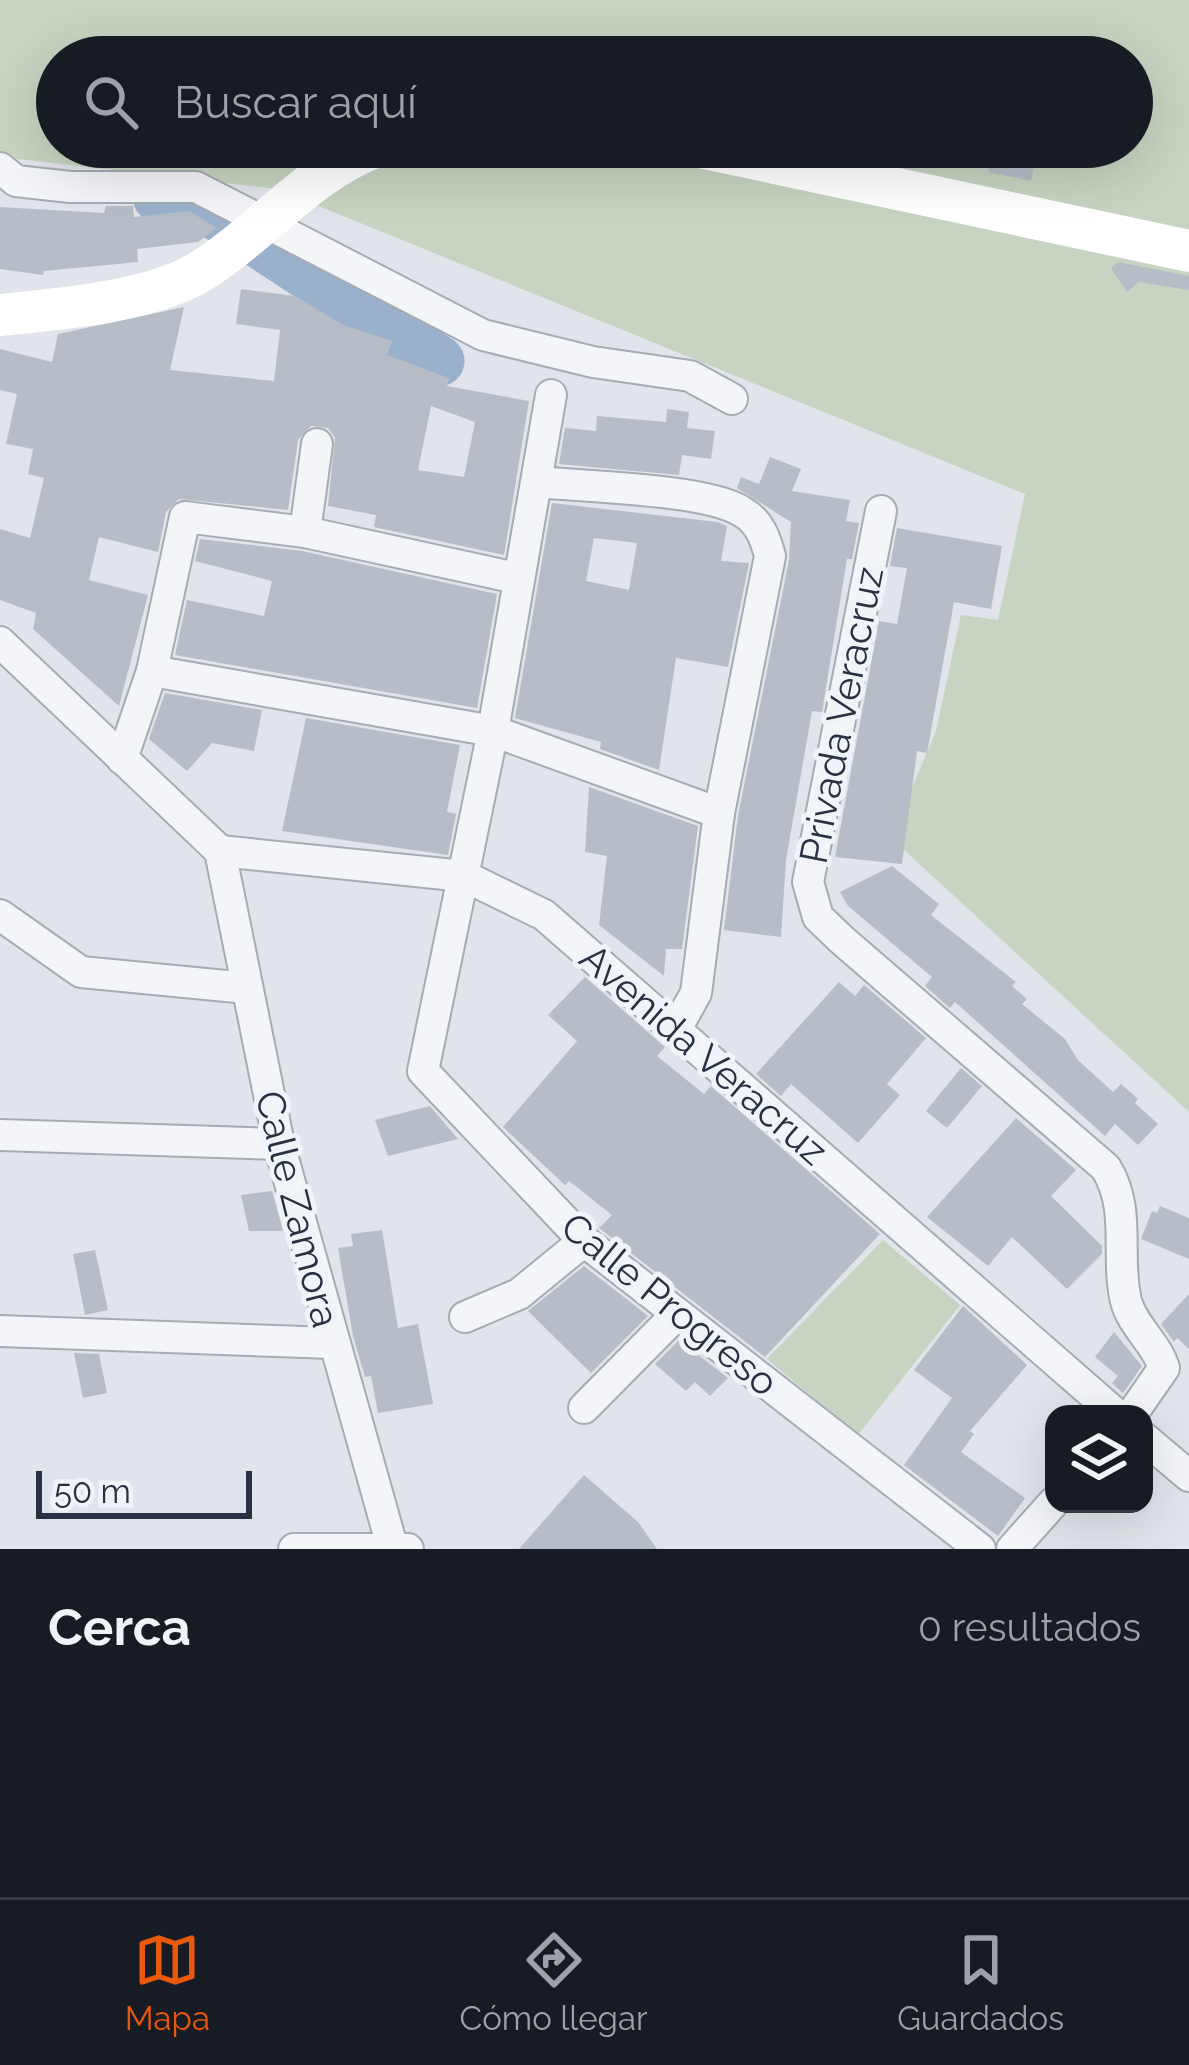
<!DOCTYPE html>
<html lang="es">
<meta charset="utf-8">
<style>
:root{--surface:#171b24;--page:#20242c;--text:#f1f3f6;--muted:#9ea1a6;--line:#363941;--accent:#ea580c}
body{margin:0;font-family:Raleway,sans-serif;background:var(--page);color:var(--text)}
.controls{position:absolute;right:36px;bottom:36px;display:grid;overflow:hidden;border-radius:24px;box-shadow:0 12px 48px #0002}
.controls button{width:108px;height:108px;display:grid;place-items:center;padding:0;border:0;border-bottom:3px solid var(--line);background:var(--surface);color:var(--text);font:60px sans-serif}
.scale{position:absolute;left:36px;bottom:30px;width:216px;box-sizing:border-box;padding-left:12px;border:6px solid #283142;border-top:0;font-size:33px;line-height:42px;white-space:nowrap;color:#283142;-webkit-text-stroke:9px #f0f3f7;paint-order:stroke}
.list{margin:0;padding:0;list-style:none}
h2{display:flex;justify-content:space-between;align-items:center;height:156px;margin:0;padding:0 48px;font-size:51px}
h2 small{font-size:39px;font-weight:400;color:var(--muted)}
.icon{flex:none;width:66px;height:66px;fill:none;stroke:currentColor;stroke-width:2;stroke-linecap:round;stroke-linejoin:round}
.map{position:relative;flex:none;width:1189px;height:1549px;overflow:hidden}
.search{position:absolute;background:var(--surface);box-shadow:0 12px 48px #0002;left:36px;right:36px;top:36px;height:132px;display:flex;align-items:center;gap:30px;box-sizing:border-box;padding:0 42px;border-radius:66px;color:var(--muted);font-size:45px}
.sheet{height:348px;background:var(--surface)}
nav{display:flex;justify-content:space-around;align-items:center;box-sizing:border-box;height:168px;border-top:3px solid var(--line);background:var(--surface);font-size:33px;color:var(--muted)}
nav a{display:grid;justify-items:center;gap:6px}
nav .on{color:var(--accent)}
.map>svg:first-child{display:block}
.green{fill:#c6d4c1;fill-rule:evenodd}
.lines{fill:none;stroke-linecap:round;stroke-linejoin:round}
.river{stroke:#9ab1cb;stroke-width:51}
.building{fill:#b7bdc7;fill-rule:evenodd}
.street-casing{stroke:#a6abb4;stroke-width:34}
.street{stroke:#f3f5f8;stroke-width:30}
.secondary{stroke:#fff;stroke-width:42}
.labels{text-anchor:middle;stroke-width:10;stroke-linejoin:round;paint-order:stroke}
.street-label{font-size:39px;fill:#283142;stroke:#f0f3f7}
</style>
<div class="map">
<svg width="1189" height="1549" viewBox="0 0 1189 1549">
<rect width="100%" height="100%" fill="#e1e4ea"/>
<g class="green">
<path d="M 0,0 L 1189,0 L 1189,1112 L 891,838 L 936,731 L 961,615 L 998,620 L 1025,494 L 277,189 L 0,157 ZM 57,57 L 1132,57 L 1132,147 L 57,147 Z"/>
<path d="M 883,1240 L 960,1305 L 858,1435 L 767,1359 Z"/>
</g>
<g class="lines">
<path class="river" d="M 158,197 L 188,196 L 439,361"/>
</g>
<g class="building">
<path d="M 994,147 L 1038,147 L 1031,181 L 988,172 Z"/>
<path d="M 106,206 L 133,206 L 134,217 L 189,211 L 217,228 L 198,242 L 137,249 L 138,262 L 44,271 L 43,275 L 0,269 L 0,207 L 104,213 Z"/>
<path d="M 1118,262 L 1189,276 L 1189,290 L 1139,282 L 1127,292 L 1111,268 Z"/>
<path d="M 241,289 L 295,296 L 343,325 L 392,341 L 387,355 L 449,378 L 447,386 L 529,401 L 504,555 L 374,527 L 376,515 L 328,506 L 335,438 L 328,428 L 311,426 L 298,440 L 288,510 L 179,499 L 166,512 L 158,552 L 99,537 L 89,580 L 148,595 L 119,706 L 33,629 L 36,613 L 0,600 L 0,529 L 30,538 L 44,478 L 28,474 L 33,449 L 6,444 L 17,394 L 0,390 L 0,349 L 52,362 L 58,334 L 184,307 L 170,370 L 274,381 L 280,330 L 236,324 ZM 431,406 L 475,422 L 464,477 L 418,470 Z"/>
<path d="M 667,409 L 689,412 L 687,428 L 715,431 L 711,459 L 682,455 L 679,475 L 559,464 L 565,428 L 596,431 L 597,416 L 666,422 Z"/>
<path d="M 770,457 L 801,469 L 792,491 L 850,500 L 846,521 L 859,523 L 852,559 L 847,559 L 822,712 L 812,711 L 786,860 L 781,937 L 724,930 L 738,816 L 789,560 L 791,522 L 737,488 L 741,477 L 759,484 Z"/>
<path d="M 552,503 L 717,522 L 727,526 L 721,561 L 749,563 L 728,667 L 676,658 L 659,770 L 600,749 L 601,742 L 515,718 ZM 594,538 L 637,543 L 629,590 L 586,581 Z"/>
<path d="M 897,528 L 1002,546 L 991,609 L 954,602 L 927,753 L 917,751 L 902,864 L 835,857 L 879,621 L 897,624 L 907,568 L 890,566 Z"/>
<path d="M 200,539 L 302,551 L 497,594 L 477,708 L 175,655 L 187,600 L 264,616 L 272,581 L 195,561 Z"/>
<path d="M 165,693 L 262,710 L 254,751 L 212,743 L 187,771 L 149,739 Z"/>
<path d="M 306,718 L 460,745 L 447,812 L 456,814 L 448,855 L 282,831 Z"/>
<path d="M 589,787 L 698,826 L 682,949 L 666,949 L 664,976 L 599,925 L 607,856 L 585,852 Z"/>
<path d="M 892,866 L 939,904 L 931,915 L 1016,982 L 1012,986 L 1027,999 L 1022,1004 L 1065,1039 L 1078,1060 L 1113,1092 L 1121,1084 L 1138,1099 L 1135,1103 L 1158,1124 L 1138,1145 L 1115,1124 L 1105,1136 L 955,1002 L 950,1008 L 925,986 L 932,977 L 848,906 L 840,892 Z"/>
<path d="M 585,977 L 665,1047 L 657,1056 L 704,1094 L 711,1086 L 880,1234 L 765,1357 L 599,1228 L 612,1215 L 569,1181 L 565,1185 L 503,1127 L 577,1041 L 548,1015 Z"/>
<path d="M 839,982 L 855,996 L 864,985 L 926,1038 L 887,1084 L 900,1095 L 858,1143 L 791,1084 L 781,1096 L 756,1074 Z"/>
<path d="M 961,1068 L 982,1086 L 947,1128 L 926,1111 Z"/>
<path d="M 430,1106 L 458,1139 L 388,1156 L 375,1120 Z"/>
<path d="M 1016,1118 L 1076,1170 L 1051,1196 L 1102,1246 L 1102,1254 L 1067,1289 L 1012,1237 L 988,1266 L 927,1217 Z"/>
<path d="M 272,1191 L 283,1231 L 249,1231 L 241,1195 Z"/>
<path d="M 1160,1206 L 1189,1218 L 1189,1259 L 1141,1239 L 1152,1211 L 1157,1213 Z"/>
<path d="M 382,1230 L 398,1328 L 418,1324 L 433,1404 L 378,1413 L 371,1376 L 365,1377 L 353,1336 L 338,1248 L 353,1246 L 351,1234 Z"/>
<path d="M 95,1250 L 108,1310 L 85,1315 L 73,1254 Z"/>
<path d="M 584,1266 L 648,1316 L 591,1373 L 528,1311 Z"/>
<path d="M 1189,1294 L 1189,1349 L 1177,1338 L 1174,1342 L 1161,1324 Z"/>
<path d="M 963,1306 L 1027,1365 L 970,1431 L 974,1434 L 961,1452 L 1025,1498 L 998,1536 L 904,1465 L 952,1398 L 914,1370 Z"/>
<path d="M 1114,1332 L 1142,1366 L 1123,1393 L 1112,1383 L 1118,1376 L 1095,1357 Z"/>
<path d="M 679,1340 L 728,1378 L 710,1396 L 695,1382 L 686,1391 L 655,1364 Z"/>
<path d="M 74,1353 L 99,1354 L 107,1393 L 83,1398 Z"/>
<path d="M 584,1475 L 638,1522 L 657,1549 L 519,1549 Z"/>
</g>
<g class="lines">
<g class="street-casing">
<g id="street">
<path d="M 0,168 L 16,181 L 70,187 L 196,187 L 483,335 L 593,362 L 690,376 L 732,399"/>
<path d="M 551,395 L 493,731 L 423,1071 L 584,1241 L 980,1549"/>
<path d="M 538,482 C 586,487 704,489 741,511 C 759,521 765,537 770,556 L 719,813 L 696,993 L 676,1029"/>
<path d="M 881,511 L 808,882 L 818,917 L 842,940 L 1106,1168 C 1132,1211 1115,1255 1126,1301 C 1133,1327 1157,1344 1164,1368 L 1132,1414"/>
<path d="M 305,532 L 317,444"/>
<path d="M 0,642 L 220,851"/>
<path d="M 152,671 L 493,731 L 719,813"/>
<path d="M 122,759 L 152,671 L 185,517 L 305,532 L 516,578"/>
<path d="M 220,851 L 464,876 L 544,915 L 1116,1414"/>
<path d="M 220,851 L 279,1144 L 392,1546"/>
<path d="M 0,915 L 81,972 L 247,988"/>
<path d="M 0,1135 L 279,1144"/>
<path d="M 465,1317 L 519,1294 L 584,1241"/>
<path d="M 0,1331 L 331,1343"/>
<path d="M 584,1408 L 677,1314"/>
<path d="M 1144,1438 L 1189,1476"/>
<path d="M 294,1549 L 408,1549"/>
<path d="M 1012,1549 L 1054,1502"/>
</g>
</g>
<use href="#street" class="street"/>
<g class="secondary">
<path d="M 700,147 L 1189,251"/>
<path d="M 0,315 C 57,309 152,302 201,271 C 262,233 308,172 375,147"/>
</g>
</g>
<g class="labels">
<g class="street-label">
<text transform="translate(841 715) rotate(-79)" y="14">Privada Veracruz</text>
<text transform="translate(704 1054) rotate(41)" y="14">Avenida Veracruz</text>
<text transform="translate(298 1209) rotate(76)" y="14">Calle Zamora</text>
<text transform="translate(670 1304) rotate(39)" y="14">Calle Progreso</text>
</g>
</g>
</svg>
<div class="controls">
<button><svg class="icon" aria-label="layers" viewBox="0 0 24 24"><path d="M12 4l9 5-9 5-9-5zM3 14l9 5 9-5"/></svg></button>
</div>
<div class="scale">50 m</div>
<div class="search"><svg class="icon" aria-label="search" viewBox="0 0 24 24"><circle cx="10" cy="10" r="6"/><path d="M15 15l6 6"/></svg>Buscar aquí</div>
</div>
<section class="sheet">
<h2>Cerca<small>0 resultados</small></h2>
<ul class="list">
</ul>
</section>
<nav>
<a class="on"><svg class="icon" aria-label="map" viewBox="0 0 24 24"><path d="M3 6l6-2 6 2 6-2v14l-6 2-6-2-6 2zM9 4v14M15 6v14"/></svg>Mapa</a>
<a><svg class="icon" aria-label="directions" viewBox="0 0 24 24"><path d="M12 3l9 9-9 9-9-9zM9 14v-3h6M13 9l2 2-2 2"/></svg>Cómo llegar</a>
<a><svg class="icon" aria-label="saved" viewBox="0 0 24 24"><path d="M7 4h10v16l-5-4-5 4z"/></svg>Guardados</a>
</nav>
